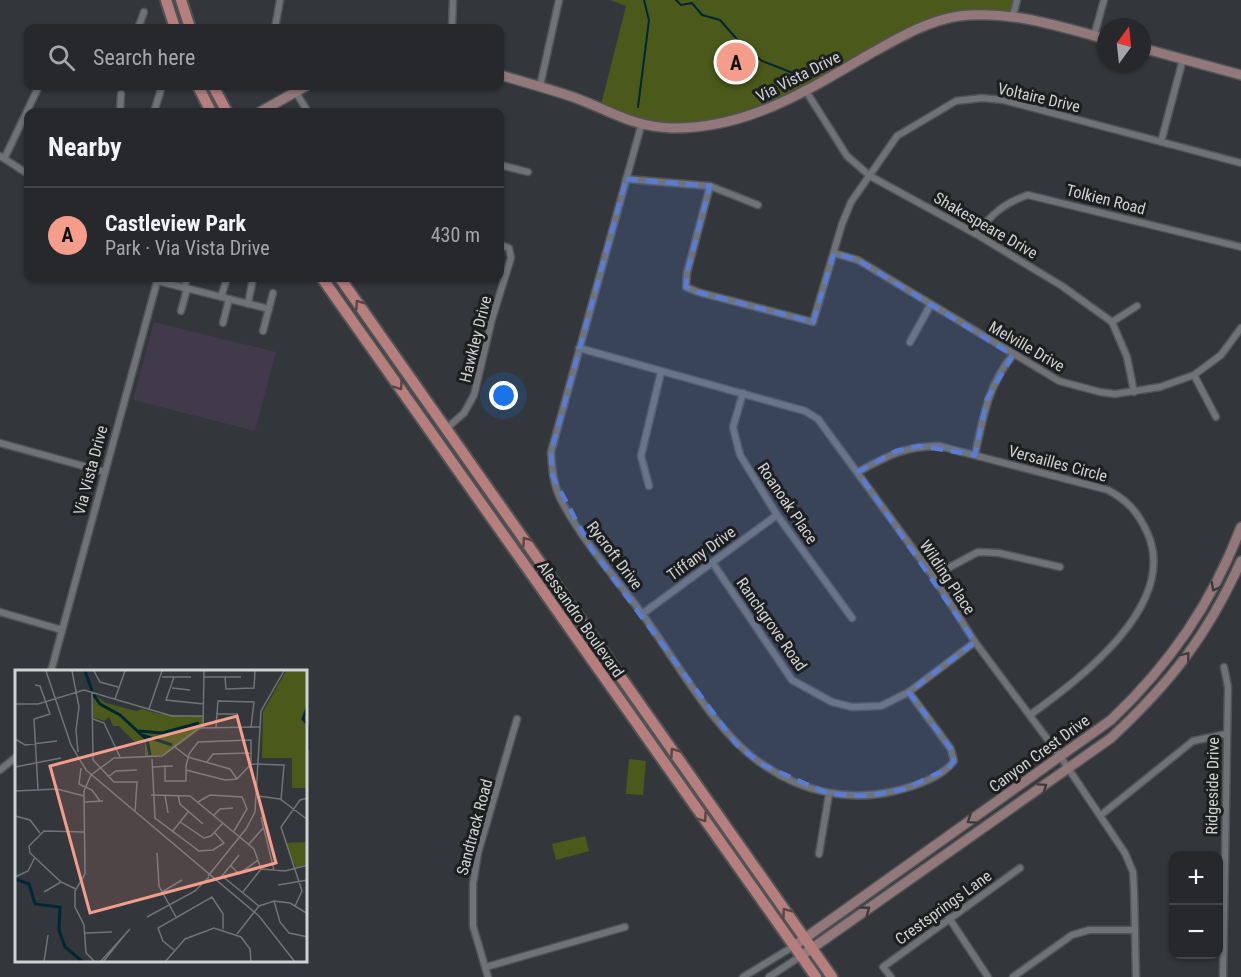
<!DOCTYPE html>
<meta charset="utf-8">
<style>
:root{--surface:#26282c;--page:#323438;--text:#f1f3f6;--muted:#a4a6a9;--line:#424448;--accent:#f49d8b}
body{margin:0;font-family:"Roboto Condensed",sans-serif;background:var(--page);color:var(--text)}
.controls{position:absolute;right:18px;bottom:18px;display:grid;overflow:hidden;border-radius:12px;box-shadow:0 2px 4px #0004}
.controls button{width:54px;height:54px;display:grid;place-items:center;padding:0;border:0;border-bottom:2px solid var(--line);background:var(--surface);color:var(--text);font:30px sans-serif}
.compass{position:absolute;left:1097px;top:18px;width:54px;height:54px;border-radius:50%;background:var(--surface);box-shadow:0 2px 4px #0004;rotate:15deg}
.you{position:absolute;left:504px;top:396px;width:21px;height:21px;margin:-15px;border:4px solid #fff;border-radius:50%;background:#1a73e8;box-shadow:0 0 0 9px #1a73e833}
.badge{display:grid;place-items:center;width:39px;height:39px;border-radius:50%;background:var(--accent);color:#111;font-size:20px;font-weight:700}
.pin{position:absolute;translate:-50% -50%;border:3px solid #fff;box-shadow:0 2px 6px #0006}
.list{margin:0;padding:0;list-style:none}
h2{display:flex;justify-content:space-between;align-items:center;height:78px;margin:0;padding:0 24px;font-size:26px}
h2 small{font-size:20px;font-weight:400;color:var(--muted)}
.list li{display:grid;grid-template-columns:39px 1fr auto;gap:18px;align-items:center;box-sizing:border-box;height:96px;padding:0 24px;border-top:2px solid var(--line)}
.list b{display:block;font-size:22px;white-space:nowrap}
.list p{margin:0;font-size:20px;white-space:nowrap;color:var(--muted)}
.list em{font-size:20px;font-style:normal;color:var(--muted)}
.icon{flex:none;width:33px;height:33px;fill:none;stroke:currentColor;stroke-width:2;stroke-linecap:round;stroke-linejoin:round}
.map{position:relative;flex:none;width:1241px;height:977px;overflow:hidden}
.search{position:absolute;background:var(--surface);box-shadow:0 2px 4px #0004;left:24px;top:24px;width:480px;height:66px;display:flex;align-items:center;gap:15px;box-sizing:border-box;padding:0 21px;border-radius:12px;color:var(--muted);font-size:22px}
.panel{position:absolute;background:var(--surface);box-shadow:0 2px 4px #0004;left:24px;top:108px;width:480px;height:174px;border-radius:12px}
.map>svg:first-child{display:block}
.education{fill:#403a4b}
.green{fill:#4b5a1b}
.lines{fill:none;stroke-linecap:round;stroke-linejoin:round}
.stream{stroke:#002733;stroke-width:2}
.street-casing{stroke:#515456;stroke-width:9}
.secondary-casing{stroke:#515456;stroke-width:12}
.primary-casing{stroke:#515456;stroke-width:14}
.street{stroke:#6f7276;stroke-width:6}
.secondary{stroke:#92787a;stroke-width:9}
.primary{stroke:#b67e7d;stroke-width:10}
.oneway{stroke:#5a4445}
.oneway2{stroke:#3f393a}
.marked{fill:#5b7cd6;fill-opacity:0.2;stroke:#5b7cd6;stroke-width:4.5;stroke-dasharray:12 8;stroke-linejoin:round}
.labels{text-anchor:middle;stroke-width:6;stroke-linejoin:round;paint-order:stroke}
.street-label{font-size:16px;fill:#cfd1d3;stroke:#1c1e1f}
.inset-river{fill:none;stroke:#002733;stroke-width:3}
.inset-road{fill:none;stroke:#717477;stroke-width:1.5}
.view{fill:#f49d8b;fill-opacity:0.15;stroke:#f49d8b;stroke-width:3}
.inset-edge{fill:none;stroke:#cfd1d3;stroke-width:3}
</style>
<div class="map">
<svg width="1241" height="977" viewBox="0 0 1241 977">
<rect width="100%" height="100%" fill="#33363a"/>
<path class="education" d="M 154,322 L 276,352 L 255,431 L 133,400 Z"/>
<g class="green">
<path d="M 610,0 L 1021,0 L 1017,17 L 938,21 L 868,58 L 729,123 L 652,125 L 601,105 L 626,6 Z"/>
<path d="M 629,759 L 646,761 L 643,795 L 626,794 Z"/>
<path d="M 585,836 L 589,851 L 556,860 L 552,844 Z"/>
</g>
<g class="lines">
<g class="stream">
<path d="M 676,0 L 681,5 L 692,3 L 702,15 L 720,20 L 742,45 L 762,61 L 793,73"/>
<path d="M 638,107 L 649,20 L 644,0"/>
</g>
<g class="street-casing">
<g id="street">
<path d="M 1013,16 L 1017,0"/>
<path d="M 138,28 L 144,12"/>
<path d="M 275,28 L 280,0"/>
<path d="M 452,28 L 453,0"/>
<path d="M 1094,36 L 1104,0"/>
<path d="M 292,86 L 308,112"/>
<path d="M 540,86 L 559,0"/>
<path d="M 806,91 L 847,156 L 870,176 L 976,234 L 1062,286 L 1112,322 L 1127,357 L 1134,392"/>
<path d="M 120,112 L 121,94"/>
<path d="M 154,112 L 162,86"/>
<path d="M 641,126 L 551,452 C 552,469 553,484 561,500 C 583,542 615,577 643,615 C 677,662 716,735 765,766 C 803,792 849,802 895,791 C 913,787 943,777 954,761 L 951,749 L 909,692"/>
<path d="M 1161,142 L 1183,59"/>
<path d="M 0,156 L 28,174"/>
<path d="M 5,157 L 39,86"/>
<path d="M 500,165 L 528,172"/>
<path d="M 626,179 L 710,186 L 758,205"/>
<path d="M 710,186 L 687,273 L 686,287 L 698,292 L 813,322 L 842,224 L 851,202 L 897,136 L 956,101 L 982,98 L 1003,100 L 1241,163"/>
<path d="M 976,234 C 992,214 1004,203 1028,195 L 1241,247"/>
<path d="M 834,253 L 858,260 L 1059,381 L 1100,392 L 1115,394 L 1160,387 L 1194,375 L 1221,355 L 1241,328"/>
<path d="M 158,281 L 269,309"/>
<path d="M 184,288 L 187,278"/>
<path d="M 221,297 L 227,278"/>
<path d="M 248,304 L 253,278"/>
<path d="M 181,311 L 187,289"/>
<path d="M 1112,322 L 1137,306"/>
<path d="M 223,323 L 229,299"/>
<path d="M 263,331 L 273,293"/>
<path d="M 910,342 L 931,304"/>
<path d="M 579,348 L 805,411 L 818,419 L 933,576 L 975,642 L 1060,756 L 1125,853 L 1133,872 L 1134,890 L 1136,977"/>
<path d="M 1194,375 L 1216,417"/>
<path d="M 743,393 L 733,427 L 740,455 L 777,515 L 852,618"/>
<path d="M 447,428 L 464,413 L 474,395 L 492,319 L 511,258 L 509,248 L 500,245"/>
<path d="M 0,443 L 105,472"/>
<path d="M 975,455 C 983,418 988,385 1013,355"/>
<path d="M 858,472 C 887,456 905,446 939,446 L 1108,490 C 1128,501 1137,511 1147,532 C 1180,604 1081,678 1030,715"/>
<path d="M 649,486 L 641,456 L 661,372"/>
<path d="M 712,562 L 792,680 L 832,702 L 852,707 L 881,706 L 909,692 L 975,642"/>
<path d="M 933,576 L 978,552 L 999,553 L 1060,567"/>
<path d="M 0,612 L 62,630"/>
<path d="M 642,614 L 777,515"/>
<path d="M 51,671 L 158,278"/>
<path d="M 0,770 L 16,757"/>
<path d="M 1101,815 L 1193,741 L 1226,734"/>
<path d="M 819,854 L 829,794"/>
<path d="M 949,918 L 988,977"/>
<path d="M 486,967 L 625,927"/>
<path d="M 488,977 L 473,926 L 473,884 L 478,853 L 517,719"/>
<path d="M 743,977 L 794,946"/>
<path d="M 769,977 L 801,956"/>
<path d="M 891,977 L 883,967 L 1020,868"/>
<path d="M 1013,977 L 1072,935 L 1089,930 L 1135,930"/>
<path d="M 1223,977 L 1228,687 L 1224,667"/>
</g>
</g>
<g class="secondary-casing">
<g id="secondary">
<path d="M 1142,48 L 1241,75"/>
<path d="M 500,75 C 524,82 549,89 573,97 C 609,110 632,127 672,128 C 746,129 807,91 868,55 C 897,39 926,21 959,16 C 1010,10 1058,26 1106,39"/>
<path d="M 260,112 L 306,86"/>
<path d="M 794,946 L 1111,720 C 1170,664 1212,603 1241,527"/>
<path d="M 801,956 L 1111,738 C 1171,682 1207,636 1241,561"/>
</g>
</g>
<g class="primary-casing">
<g id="primary">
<path d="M 166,0 L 175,28"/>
<path d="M 181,0 L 190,28"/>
<path d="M 198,86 L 211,112"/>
<path d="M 213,86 L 227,112"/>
<path d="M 322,278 L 816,977"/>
<path d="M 340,278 L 832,977"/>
</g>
</g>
<use href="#street" class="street"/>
<use href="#secondary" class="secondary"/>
<use href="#primary" class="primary"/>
</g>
<defs><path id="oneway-chevron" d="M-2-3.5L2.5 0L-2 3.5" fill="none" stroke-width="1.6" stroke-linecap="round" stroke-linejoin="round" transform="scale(1.5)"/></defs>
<g class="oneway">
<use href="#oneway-chevron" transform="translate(359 304) rotate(-125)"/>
<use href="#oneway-chevron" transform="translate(399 386) rotate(55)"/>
<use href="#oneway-chevron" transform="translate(526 541) rotate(-125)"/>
<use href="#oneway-chevron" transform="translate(674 752) rotate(-125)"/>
<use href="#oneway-chevron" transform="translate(703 818) rotate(55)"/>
<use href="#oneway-chevron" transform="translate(786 912) rotate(-125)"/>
</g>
<g class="oneway2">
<use href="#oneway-chevron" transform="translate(1215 587) rotate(118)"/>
<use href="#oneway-chevron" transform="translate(1186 656) rotate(-52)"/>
<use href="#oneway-chevron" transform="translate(1043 787) rotate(-35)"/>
<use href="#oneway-chevron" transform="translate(971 820) rotate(146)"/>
<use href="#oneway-chevron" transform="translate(866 910) rotate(-36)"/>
</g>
<path class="marked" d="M 626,179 L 710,186 L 687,273 L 686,287 L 698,292 L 813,322 L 834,253 L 858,260 L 1013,355 L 987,399 L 975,455 L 920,446 L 896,451 L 858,472 L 975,642 L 909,692 L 951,749 L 954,761 L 949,768 L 905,789 L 867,796 L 829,794 L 763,765 L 737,745 L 592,550 L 552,475 L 551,452 Z"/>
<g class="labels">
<g class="street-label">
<text transform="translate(798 76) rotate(-27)" y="6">Via Vista Drive</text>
<text transform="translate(1039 97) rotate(13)" y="6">Voltaire Drive</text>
<text transform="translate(1106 199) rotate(14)" y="6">Tolkien Road</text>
<text transform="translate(986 225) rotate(30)" y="6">Shakespeare Drive</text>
<text transform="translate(475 339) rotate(-76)" y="6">Hawkley Drive</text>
<text transform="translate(1027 346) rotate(30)" y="6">Melville Drive</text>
<text transform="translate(1058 463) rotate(15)" y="6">Versailles Circle</text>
<text transform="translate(90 470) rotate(-75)" y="6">Via Vista Drive</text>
<text transform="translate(788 503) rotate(56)" y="6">Roanoak Place</text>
<text transform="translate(701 553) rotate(-36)" y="6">Tiffany Drive</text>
<text transform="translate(615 555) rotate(53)" y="6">Rycroft Drive</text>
<text transform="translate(948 577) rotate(56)" y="6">Wilding Place</text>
<text transform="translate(581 619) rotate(55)" y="6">Alessandro Boulevard</text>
<text transform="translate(772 624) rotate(55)" y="6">Ranchgrove Road</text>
<text transform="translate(1039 753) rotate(-36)" y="6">Canyon Crest Drive</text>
<text transform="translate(1212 786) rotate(-89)" y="6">Ridgeside Drive</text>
<text transform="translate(474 827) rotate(-75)" y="6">Sandtrack Road</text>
<text transform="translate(943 907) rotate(-36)" y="6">Crestsprings Lane</text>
</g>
</g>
<g transform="translate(15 670)">
<rect width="292" height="292" fill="#33363a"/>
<path d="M 271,1 L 292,1 L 292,118 L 277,118 L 277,88 L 247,88 L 248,42 ZM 78,24 L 91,33 L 121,41 L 127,39 L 145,44 L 189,46 L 189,57 L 150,85 L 130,87 L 130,71 L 119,71 L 104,56 L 98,56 L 94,47 L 89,51 L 78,47 ZM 292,172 L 292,194 L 281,197 L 270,173 Z" fill="#4b5a1b"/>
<path class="inset-river" d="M 70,1 L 77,21M 78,24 L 85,34 L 105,45 L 132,70 L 135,85M 293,35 L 288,49 L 293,54M 293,55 L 293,80M 124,61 L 147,63 L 184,53M 127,65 L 157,75M 0,209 L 14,214 L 20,234 L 45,237 L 44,260 L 50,277 L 68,292"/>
<path class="inset-road" d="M 31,1 L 56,75 L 71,100 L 244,246 L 280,292M 57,1 L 64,37 L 61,60 L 63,82M 79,1 L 85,12 L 103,17M 147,7 L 176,7M 159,7 L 151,30 L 189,34M 189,7 L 226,7M 210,7 L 211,19 L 239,18 L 240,1M 20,15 L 25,16 L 35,44 L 19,49 L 23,119M 157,18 L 175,20M 77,22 L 78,90 L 99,112 L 122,112 L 120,142M 100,29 L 110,1M 0,34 L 23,34 L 69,20 L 157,46 L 188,46M 134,39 L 147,1M 201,44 L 223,44M 78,49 L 89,53 L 105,87M 188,57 L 189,1M 201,57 L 203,31 L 239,32 L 236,57M 0,69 L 10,75 L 42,71M 160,77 L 173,87 L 215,99 L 222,109M 137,89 L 140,148 L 184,181 L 198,180 L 209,173 L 200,163M 192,92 L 198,84 L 236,83M 236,94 L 269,95 L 266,130M 150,95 L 150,111 L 171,111 L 171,96 L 174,84 L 183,72 L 236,70 L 236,94 L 222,109 L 210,110 L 171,100M 0,97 L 46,88M 137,97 L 158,96M 66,98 L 64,114 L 77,120 L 85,131M 93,107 L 101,101 L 122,100M 0,121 L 42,119 L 69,126M 136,125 L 175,126 L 239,179 L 246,199 L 228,222M 150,125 L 153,143M 163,125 L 165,134 L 188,154M 243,126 L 265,129 L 293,150M 70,132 L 88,131M 183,132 L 195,125 L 227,127 L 232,139 L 219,161M 199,145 L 205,139 L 218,138M 0,146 L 15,150 L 25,163M 246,147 L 259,200M 165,152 L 189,168 L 196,166 L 208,153M 157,162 L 173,142M 234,174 L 249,157M 142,183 L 144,216 L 161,247M 224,185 L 207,206 L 244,236M 215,195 L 224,204 L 243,190M 246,199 L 270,201 L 293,195M 193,206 L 231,159 L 240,142 L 246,41 L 269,1M 0,207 L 13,201 L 20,187M 263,215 L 293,210M 61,219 L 46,212 L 15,183 L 14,176 L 29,161 L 70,162M 29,222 L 46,212M 147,222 L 167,210M 259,231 L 265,252 L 274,263 L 293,267M 280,236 L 287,221 L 266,157 L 285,130 L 293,128M 132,247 L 180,221 L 194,207M 70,263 L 97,262M 222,264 L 244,236 L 259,231 L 275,233 L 293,244M 159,280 L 148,271 L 143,258 L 197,227 L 208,244 L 208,259M 29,292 L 33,265M 80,292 L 71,283 L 69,255 L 60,237 L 60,221 L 70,204 L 69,121 L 76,105 L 99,88 L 147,86 L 184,58 L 245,57M 85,292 L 115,259M 88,292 L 112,262M 150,292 L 170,269 L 199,258 L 226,267 L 235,279 L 236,292"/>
<path class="view" d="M 222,46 L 261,193 L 75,243 L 35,96 Z"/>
<rect width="292" height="292" class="inset-edge"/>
</g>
</svg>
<div class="controls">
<button>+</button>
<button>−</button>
</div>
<svg class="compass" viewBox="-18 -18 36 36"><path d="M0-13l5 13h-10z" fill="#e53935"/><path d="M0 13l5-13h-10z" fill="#a4a6a9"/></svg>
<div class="you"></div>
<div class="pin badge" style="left:736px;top:62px">A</div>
<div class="search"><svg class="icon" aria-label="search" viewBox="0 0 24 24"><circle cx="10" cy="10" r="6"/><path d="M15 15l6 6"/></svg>Search here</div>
<section class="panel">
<h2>Nearby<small></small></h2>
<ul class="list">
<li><span class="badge">A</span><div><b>Castleview Park</b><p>Park · Via Vista Drive</p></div><em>430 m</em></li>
</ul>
</section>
</div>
